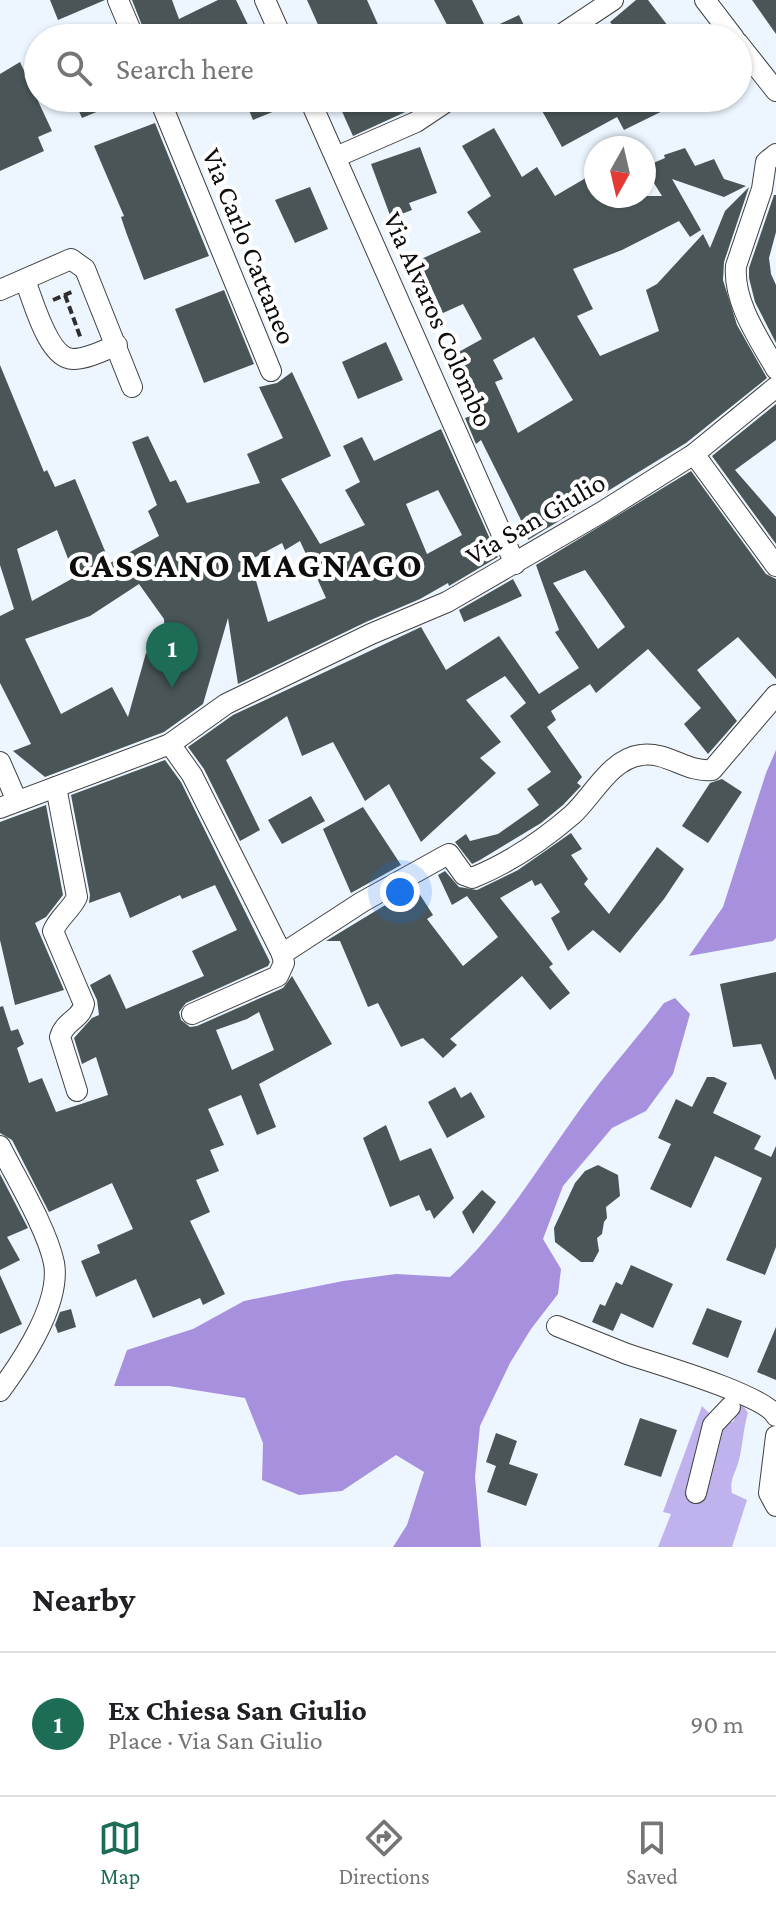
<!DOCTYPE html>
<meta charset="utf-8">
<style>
:root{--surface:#fff;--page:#f2f2f2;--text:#202124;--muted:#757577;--line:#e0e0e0;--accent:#1d6d56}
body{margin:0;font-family:"Crimson Pro",serif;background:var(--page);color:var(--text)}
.compass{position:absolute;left:584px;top:136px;width:72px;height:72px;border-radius:50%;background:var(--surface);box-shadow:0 2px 6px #0004;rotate:188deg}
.you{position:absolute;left:400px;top:892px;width:28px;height:28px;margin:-20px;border:6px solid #fff;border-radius:50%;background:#1a73e8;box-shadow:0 0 0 12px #1a73e833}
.badge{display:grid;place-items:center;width:52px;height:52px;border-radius:50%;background:var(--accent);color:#fff;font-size:26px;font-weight:700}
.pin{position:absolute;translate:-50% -66px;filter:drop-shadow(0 2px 4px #0008)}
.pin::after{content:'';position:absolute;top:42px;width:28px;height:24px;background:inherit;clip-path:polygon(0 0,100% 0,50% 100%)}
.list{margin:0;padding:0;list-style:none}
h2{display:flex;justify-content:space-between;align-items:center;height:104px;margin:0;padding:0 32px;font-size:34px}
h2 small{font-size:26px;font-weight:400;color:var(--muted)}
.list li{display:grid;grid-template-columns:52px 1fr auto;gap:24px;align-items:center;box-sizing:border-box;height:144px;padding:0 32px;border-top:2px solid var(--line)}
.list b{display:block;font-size:30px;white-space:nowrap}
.list p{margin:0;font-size:26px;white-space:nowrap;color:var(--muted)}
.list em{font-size:26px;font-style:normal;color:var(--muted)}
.icon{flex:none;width:44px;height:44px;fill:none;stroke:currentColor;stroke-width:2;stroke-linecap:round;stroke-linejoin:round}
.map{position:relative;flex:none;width:776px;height:1547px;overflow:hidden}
.search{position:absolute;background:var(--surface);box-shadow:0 2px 6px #0004;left:24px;right:24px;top:24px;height:88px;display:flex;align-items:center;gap:20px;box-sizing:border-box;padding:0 28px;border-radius:44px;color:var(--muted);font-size:30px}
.sheet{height:248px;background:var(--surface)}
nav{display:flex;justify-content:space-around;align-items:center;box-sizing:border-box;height:112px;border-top:2px solid var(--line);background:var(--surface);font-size:22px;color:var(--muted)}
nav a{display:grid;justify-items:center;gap:4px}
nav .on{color:var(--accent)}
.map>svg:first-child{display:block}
.green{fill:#c0b3ed}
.forest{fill:#a791df}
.building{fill:#495557;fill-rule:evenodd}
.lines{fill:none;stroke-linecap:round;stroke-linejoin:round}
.minor-casing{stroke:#404040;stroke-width:22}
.path{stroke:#2f2f2f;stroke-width:4;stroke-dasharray:8 4;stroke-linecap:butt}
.minor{stroke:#fff;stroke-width:20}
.labels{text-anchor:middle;stroke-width:8;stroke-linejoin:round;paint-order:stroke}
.street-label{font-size:28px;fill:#0d0d0d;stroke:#fff}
.district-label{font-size:36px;font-weight:bold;letter-spacing:2px;fill:#0d0d0d;stroke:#fff}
</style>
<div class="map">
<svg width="776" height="1547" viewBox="0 0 776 1547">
<rect width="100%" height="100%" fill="#edf6ff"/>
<path class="green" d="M 742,1404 L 748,1413 C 743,1429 743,1445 739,1460 C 736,1473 729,1479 732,1493 L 747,1500 L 732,1547 L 658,1547 L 671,1514 L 663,1512 L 702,1406 L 716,1420 L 733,1422 Z"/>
<g class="forest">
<path d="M 776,750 L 776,938 L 773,941 L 689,956 L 723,907 L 766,773 Z"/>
<path d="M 675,998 L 690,1014 L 673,1074 L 646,1111 L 612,1128 L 563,1186 L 543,1239 L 561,1269 L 558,1294 L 531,1329 L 510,1363 L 480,1426 L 475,1477 L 481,1547 L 393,1547 L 407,1525 L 424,1472 L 396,1455 L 342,1491 L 299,1495 L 262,1480 L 263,1443 L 245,1398 L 169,1386 L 114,1386 L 127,1350 L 193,1329 L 244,1301 L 343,1281 L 396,1274 L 450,1277 C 503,1228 539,1166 581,1108 C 607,1072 637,1038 664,1003 Z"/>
</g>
<g class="building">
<path d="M 50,0 L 105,0 L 58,20 Z"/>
<path d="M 132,0 L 172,0 L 179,19 L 218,0 L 236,0 L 251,31 L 235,38 L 147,38 Z"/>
<path d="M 307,0 L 367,0 L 384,38 L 324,38 Z"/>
<path d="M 434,0 L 472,0 L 487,30 L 519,15 L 530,38 L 454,38 Z"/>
<path d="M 636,0 L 648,0 L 668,26 L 653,38 L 623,38 L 610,22 Z"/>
<path d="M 752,0 L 776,0 L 776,34 Z"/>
<path d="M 20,62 L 52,131 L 38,137 L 44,151 L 0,171 L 0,74 Z"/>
<path d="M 73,98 L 130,98 L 82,118 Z"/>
<path d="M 244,98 L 296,98 L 297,102 L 253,120 Z"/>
<path d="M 336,98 L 409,98 L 414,108 L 353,136 Z"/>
<path d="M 535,98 L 689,98 L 624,130 L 617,117 L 562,147 Z"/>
<path d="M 155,123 L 209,256 L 144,280 L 126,232 L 121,217 L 124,216 L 94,146 Z"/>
<path d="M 494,128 L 522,177 L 537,167 L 555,196 L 596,172 L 596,196 L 662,196 L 644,167 L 665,158 L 664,155 L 685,148 L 695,166 L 714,159 L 724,179 L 746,186 L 724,197 L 672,179 L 701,230 L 690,237 L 679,221 L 622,250 L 573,269 L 593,309 L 577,316 L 600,356 L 659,331 L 646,290 L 657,284 L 703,234 L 710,248 L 725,211 L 749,187 L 724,262 L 723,280 L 737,325 L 767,378 L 686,443 L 528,540 L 520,518 L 481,440 L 476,444 L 465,418 L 471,416 L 468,410 L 472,408 L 446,359 L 482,339 L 463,304 L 443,313 L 419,260 L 481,232 L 467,212 L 491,196 L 462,146 ZM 534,337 L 573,400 L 518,433 L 495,382 L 503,379 L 493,360 Z"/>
<path d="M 420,147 L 437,193 L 409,203 L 412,210 L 391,218 L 371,164 Z"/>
<path d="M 310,187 L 328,229 L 295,243 L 275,200 Z"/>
<path d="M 774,195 L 776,195 L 776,232 L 769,258 L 771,274 L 776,285 L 776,343 L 755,302 L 749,278 L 749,268 Z"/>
<path d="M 224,290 L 254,364 L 204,383 L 175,309 Z"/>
<path d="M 386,342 L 403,380 L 358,399 L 342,362 Z"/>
<path d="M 0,365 L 44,472 L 47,470 L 55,487 L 75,479 L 110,563 L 159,536 L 148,511 L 157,505 L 132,442 L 148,436 L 170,482 L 176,480 L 187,503 L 260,483 L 247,454 L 283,438 L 259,387 L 277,383 L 292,372 L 331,456 L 281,479 L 320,544 L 365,525 L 345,490 L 360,482 L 343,446 L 362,437 L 374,461 L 441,429 L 498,557 L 449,586 L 448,583 L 420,599 L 366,622 L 238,684 L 228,618 L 203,704 L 164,732 L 45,777 L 13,751 L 31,744 L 0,683 L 0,616 L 14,609 L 0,565 ZM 438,490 L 462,535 L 427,554 L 406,504 ZM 57,530 L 75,577 L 32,601 L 17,549 ZM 300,541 L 326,598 L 268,622 L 250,560 L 282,543 L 285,550 ZM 139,584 L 164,619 L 166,658 L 146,653 L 128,717 L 112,687 L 61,714 L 25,639 L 90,616 Z"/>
<path d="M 776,404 L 776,440 L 735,470 L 776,517 L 776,544 L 712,456 Z"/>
<path d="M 691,471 L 766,574 L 776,579 L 776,679 L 738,637 L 697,670 L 737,721 L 708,754 L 684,724 L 701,708 L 648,649 L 596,693 L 590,684 L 551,711 L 556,720 L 547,727 L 582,777 L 577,783 L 581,786 L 563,805 L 541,823 L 480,860 L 472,864 L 455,842 L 466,834 L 470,841 L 498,834 L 539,805 L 527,789 L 551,772 L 510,716 L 526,703 L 505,676 L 466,700 L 501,742 L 480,758 L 496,773 L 421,842 L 389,784 L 365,801 L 333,742 L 302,756 L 287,716 L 226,760 L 260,830 L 240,841 L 204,769 L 188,747 L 233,715 L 421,627 L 446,670 L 499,636 L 539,694 L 579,668 L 555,632 L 559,630 L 536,565 ZM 585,570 L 625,627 L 598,649 L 553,583 Z"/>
<path d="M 513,579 L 522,596 L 464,622 L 459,610 Z"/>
<path d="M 165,760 L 181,782 L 270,962 L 268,966 L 186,1003 L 179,1012 L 181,1020 L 190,1027 L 197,1026 L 283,988 L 292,976 L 332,1044 L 259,1084 L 276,1127 L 257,1135 L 241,1095 L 208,1109 L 224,1145 L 210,1150 L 219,1171 L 196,1180 L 210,1212 L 190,1221 L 225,1294 L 203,1305 L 200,1298 L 153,1318 L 136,1279 L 96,1297 L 81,1261 L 100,1253 L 97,1245 L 133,1229 L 112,1183 L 49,1212 L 12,1140 L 0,1133 L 0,1007 L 3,1006 L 11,1031 L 18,1029 L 24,1044 L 17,1048 L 29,1083 L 42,1078 L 56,1112 L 81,1104 L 108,1095 L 96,1057 L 82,1064 L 74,1038 L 92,1018 L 99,1015 L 97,1000 L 90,985 L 110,974 L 126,1009 L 204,976 L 192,951 L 237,930 L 215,885 L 182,899 L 180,895 L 130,918 L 120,892 L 89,903 L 90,895 L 71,795 ZM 259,1012 L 274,1050 L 232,1070 L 216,1030 L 247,1019 Z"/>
<path d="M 722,779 L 742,792 L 708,843 L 682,826 L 710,783 Z"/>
<path d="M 311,796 L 325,821 L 282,844 L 268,820 Z"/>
<path d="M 46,805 L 63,895 L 46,917 L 35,923 L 64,990 L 15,1005 L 0,940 L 0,822 Z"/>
<path d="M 363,807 L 401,865 L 351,893 L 323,829 Z"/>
<path d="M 571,833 L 582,849 L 571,855 L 588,879 L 584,884 L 609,914 L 657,847 L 684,869 L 664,899 L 620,953 L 593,930 L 568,951 L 551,918 L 560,912 L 541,883 L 535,886 L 532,880 L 500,898 L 553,964 L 549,967 L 570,993 L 550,1010 L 522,976 L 450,1039 L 457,1045 L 443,1058 L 423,1038 L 401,1047 L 378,1003 L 368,1007 L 340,941 L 326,941 L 415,887 L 433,915 L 427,919 L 463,966 L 498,937 L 467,896 L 452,905 L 438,875 L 445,871 L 459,887 L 477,890 L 518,870 Z"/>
<path d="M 776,972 L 776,1079 L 775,1080 L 761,1044 L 733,1047 L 720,984 Z"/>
<path d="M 707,1077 L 714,1077 L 727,1083 L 713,1113 L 761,1136 L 754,1149 L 771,1157 L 776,1146 L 776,1247 L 765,1275 L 726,1260 L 762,1178 L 715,1156 L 691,1208 L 650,1189 L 671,1144 L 658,1138 L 676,1099 L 692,1107 Z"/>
<path d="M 455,1087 L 461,1098 L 471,1092 L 485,1117 L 447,1138 L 428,1102 Z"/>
<path d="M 386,1125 L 400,1161 L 431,1148 L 454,1198 L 434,1219 L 430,1210 L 426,1211 L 419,1195 L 390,1207 L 363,1138 Z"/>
<path d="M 598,1165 L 618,1175 L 620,1196 L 606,1207 L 607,1218 L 604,1222 L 602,1234 L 597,1238 L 599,1251 L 593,1262 L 581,1262 L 555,1242 L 554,1228 L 575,1183 L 585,1171 Z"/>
<path d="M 0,1174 L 28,1228 L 7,1237 L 20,1260 L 0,1270 Z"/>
<path d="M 482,1190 L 496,1202 L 473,1234 L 462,1212 Z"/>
<path d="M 631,1265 L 673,1284 L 653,1328 L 621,1313 L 613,1331 L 592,1322 L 600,1304 L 605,1306 L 616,1282 L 622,1285 Z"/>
<path d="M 0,1275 L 22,1324 L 0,1334 Z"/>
<path d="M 707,1308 L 742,1321 L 728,1358 L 692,1344 Z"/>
<path d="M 71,1309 L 76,1327 L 58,1333 L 55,1325 L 60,1312 Z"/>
<path d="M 776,1327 L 776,1380 L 757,1372 Z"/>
<path d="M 640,1418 L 677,1430 L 661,1477 L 624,1465 Z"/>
<path d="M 496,1433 L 517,1441 L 509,1464 L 538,1474 L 526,1506 L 487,1492 L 496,1466 L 486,1462 Z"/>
</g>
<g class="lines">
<g class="minor-casing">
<g id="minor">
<path d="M 118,0 L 134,38"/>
<path d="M 265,0 L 282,38"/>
<path d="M 705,0 L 734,38"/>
<path d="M 556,38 L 613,0"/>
<path d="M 738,43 L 776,91"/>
<path d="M 159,98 L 271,371"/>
<path d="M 309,98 L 515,564"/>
<path d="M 776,154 L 766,162 L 762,189 L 736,266 C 733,302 759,339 776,369"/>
<path d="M 336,157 L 416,122 L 452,98"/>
<path d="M 25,280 C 33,300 48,359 73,359 C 88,359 104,350 117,345"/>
<path d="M 0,290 L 71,259 L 85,269 L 132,387"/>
<path d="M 694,454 L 776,566"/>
<path d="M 170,744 L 192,775 L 282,954 L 362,902 L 443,857 L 449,854 L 464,875 L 472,878 C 507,864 543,840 572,815 C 593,796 610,759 641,755 C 667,751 687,773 712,770 L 776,695"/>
<path d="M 0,762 L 17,801"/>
<path d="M 56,787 L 77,897 C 71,910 59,917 53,931 L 84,1004 C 81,1020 65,1020 60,1037 L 77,1091"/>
<path d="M 0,808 L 170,744 L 226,704 L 371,634 L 447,602 L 602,512 L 694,454 L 776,387"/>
<path d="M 192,1014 L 278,976 L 284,963 L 282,954"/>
<path d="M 0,1146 C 16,1178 47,1229 54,1263 C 61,1303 23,1360 0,1391"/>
<path d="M 557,1326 C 580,1335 604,1345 627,1354 C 654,1363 765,1395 776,1416"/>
<path d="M 776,1436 L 769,1493 L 776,1506"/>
<path d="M 696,1493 L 713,1425 L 730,1407"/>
</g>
</g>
<g class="path">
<path d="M 65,295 L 81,339"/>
<path d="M 53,300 L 74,291"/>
</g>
<use href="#minor" class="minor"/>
</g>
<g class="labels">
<g class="street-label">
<text transform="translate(250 246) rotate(68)" y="10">Via Carlo Cattaneo</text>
<text transform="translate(439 319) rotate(66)" y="10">Via Alvaros Colombo</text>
<text transform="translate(535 518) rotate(-30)" y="10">Via San Giulio</text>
</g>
<g class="district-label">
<text x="246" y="577">CASSANO MAGNAGO</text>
</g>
</g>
</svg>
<svg class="compass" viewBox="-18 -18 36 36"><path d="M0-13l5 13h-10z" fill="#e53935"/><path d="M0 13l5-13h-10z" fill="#757577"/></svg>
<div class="you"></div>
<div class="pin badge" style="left:172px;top:688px">1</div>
<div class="search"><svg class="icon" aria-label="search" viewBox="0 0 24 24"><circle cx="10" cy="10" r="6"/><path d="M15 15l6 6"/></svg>Search here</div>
</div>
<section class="sheet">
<h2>Nearby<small></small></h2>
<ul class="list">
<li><span class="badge">1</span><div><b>Ex Chiesa San Giulio</b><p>Place · Via San Giulio</p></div><em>90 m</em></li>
</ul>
</section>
<nav>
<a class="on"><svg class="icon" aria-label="map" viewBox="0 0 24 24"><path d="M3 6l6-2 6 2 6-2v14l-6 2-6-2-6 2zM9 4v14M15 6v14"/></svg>Map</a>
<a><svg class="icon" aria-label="directions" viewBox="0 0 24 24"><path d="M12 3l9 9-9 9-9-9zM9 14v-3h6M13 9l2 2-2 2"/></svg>Directions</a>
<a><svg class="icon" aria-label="saved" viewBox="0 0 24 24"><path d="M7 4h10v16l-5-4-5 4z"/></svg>Saved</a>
</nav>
